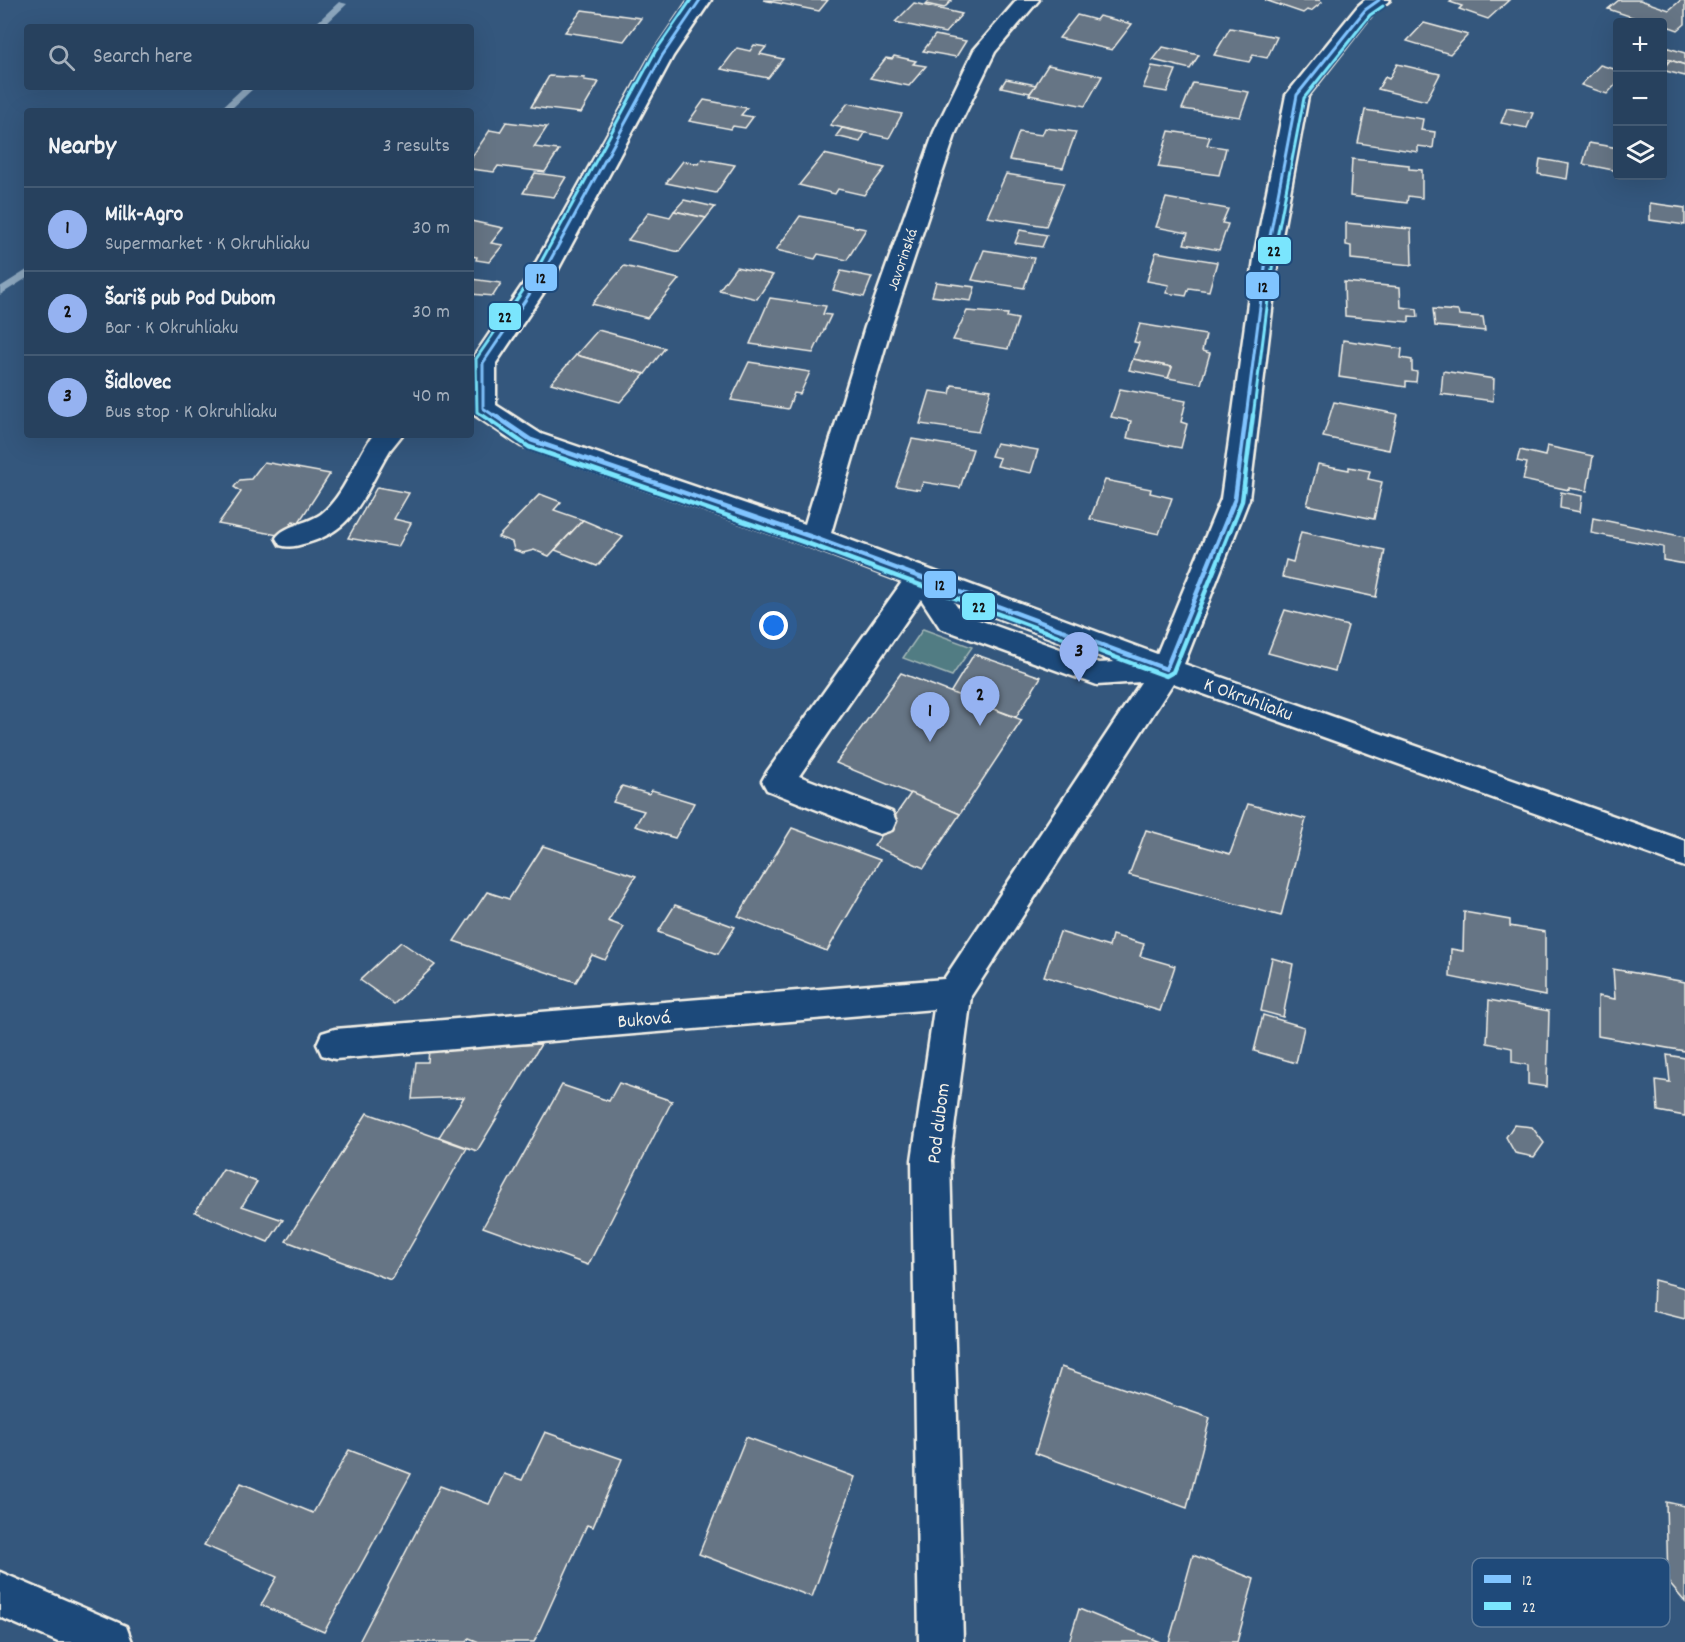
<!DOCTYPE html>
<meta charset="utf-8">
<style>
:root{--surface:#27415e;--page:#2f4864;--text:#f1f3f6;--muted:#a4afbc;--line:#435a73;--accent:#95b2f1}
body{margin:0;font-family:Dekko,sans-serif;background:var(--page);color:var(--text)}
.controls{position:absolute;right:18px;top:18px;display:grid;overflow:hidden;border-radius:6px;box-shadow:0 6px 24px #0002}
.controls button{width:54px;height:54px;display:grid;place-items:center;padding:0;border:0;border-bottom:2px solid var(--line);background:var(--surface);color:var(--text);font:30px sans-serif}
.you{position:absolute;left:774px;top:626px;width:21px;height:21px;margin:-15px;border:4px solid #fff;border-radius:50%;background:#1a73e8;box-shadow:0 0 0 9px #1a73e833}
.badge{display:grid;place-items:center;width:39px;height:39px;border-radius:50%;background:var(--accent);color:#111;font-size:20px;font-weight:700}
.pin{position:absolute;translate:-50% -50px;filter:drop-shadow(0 2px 3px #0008)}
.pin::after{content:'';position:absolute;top:32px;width:21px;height:18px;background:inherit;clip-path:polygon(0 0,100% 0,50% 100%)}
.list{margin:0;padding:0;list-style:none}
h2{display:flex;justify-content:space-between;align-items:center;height:78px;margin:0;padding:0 24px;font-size:26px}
h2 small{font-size:20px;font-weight:400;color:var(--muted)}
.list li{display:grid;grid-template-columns:39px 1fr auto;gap:18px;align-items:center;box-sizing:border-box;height:84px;padding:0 24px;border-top:2px solid var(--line)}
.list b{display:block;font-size:22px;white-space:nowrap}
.list p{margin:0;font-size:20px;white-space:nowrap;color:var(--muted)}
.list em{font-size:20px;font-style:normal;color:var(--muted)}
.icon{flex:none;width:33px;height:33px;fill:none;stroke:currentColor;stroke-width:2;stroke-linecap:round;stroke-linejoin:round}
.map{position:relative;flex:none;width:1685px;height:1642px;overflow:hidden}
.search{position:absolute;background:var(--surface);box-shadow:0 6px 24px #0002;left:24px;top:24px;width:450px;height:66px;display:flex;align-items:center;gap:15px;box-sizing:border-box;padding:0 21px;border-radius:6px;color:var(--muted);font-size:22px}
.panel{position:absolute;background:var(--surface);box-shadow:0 6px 24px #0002;left:24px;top:108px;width:450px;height:330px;border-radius:6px}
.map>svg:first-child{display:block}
.green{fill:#517b83;stroke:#a2b6b6;stroke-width:1.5}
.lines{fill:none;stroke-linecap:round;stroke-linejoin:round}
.stream{fill:#8ca6bd;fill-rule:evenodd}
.building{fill:#667585;stroke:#f4f1e8;stroke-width:1.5}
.minor-casing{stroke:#f4f1e8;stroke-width:5}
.minor{fill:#1f4a7a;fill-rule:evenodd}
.bus-1-far1-casing{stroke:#1f4a7a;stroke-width:6}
.bus-1-casing{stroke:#1f4a7a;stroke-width:9}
.bus-2-far1-casing{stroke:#1f4a7a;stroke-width:6}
.bus-2-casing{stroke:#1f4a7a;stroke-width:9}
.bus-1-far1{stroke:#80c4ff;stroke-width:3}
.bus-1{stroke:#80c4ff;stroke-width:4.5}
.bus-2-far1{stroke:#7ae5fd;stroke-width:3}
.bus-2{stroke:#7ae5fd;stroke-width:4.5}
.labels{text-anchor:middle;stroke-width:4.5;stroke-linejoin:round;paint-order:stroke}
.far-street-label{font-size:16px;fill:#f4f1e8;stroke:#1f4a7a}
.street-label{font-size:20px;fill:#f4f1e8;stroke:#1f4a7a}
.key{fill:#1f4a7a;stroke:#5f7c9b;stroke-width:1.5}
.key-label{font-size:16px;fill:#f4f1e8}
.line-badge{stroke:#1f4a7a;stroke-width:2}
.pale-badge-label{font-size:16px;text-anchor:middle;font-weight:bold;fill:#111}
</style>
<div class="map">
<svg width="1685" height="1642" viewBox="0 0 1685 1642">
<rect width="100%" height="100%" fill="#34577d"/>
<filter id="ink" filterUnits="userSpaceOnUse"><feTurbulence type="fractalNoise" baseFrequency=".0167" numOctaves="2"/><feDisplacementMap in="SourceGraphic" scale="12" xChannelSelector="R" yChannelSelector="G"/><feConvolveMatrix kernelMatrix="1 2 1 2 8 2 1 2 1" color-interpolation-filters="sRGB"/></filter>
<g filter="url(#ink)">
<path class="green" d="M 923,629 L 972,647 L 952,676 L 903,658 Z"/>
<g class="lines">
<g class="stream">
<path d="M 339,2 L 347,4 L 323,27 L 312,27 Z"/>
<path d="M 244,87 L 255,87 L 229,111 L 218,111 Z"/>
<path d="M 27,270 L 27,278 L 0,295 L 0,287 Z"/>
</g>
</g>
<g class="building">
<path d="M 763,0 L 828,0 L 819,11 Z"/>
<path d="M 930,0 L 952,0 L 944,8 L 926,4 Z"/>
<path d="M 1265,0 L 1319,0 L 1322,2 L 1311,11 L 1307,10 L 1303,13 Z"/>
<path d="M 1453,0 L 1509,0 L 1488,19 L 1459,9 L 1462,6 L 1450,2 Z"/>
<path d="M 1619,0 L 1640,0 L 1669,10 L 1681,0 L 1685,0 L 1685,24 L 1678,30 L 1670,27 L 1662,32 L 1662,22 L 1647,22 L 1608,9 Z"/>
<path d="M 914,3 L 962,14 L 945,33 L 895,22 Z"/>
<path d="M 582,10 L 641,18 L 624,41 L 565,32 Z"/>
<path d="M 1077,15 L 1096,20 L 1099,16 L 1132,24 L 1112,50 L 1059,38 Z"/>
<path d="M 1424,23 L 1468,35 L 1450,54 L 1407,41 Z"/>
<path d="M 1230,28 L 1277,37 L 1267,58 L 1253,55 L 1249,62 L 1214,55 Z"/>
<path d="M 935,35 L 966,41 L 956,57 L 923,51 Z"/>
<path d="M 754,45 L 766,47 L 760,54 L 783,59 L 768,78 L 721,69 L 737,48 L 750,51 Z"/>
<path d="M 1662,46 L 1685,53 L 1685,65 L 1662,57 Z"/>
<path d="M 1163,47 L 1199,55 L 1190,69 L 1153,60 Z"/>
<path d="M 894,56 L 916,61 L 913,64 L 926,66 L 909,86 L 870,78 L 886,58 L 892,59 Z"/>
<path d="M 1670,60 L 1685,65 L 1685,76 L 1662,70 Z"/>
<path d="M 1397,64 L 1440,74 L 1426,101 L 1378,89 L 1385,77 L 1389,79 Z"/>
<path d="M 1048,65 L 1102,76 L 1085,106 L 1029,95 Z"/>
<path d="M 1600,65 L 1618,70 L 1618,82 L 1607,94 L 1581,85 Z"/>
<path d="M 1152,66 L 1176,70 L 1167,92 L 1143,88 Z"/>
<path d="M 549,76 L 585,78 L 584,80 L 599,82 L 581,113 L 531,107 Z"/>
<path d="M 1006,79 L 1036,85 L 1030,93 L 1001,87 Z"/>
<path d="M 1193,83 L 1249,92 L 1240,117 L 1182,109 Z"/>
<path d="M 704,100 L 747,108 L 741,115 L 753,117 L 745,128 L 733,126 L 731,129 L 689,121 Z"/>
<path d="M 848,103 L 902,114 L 889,138 L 830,125 Z"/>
<path d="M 1507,108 L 1533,113 L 1527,128 L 1501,123 Z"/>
<path d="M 1365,110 L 1423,119 L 1421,130 L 1435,132 L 1433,148 L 1418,146 L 1418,152 L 1358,143 Z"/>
<path d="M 506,122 L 547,127 L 534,147 L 559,150 L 545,172 L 498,166 L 494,172 L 471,169 L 471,158 L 490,130 L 500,132 Z"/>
<path d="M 842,128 L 865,133 L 860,142 L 836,136 Z"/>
<path d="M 1045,128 L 1076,132 L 1063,168 L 1009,160 L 1019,132 L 1042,135 Z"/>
<path d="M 1169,131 L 1210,137 L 1207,145 L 1226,148 L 1219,175 L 1158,167 Z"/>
<path d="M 1589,143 L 1618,148 L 1618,171 L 1583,164 Z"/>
<path d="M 824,154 L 885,168 L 864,195 L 838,189 L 835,194 L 799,185 Z"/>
<path d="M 702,159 L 735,165 L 716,193 L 666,183 L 683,161 L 698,164 Z"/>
<path d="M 1352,159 L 1409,165 L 1409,169 L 1422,170 L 1422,198 L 1408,196 L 1407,203 L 1350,196 Z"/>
<path d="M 1540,159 L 1569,164 L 1567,179 L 1538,174 Z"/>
<path d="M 535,173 L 566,177 L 554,197 L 523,193 Z"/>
<path d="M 1006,174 L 1064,183 L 1046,226 L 987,217 Z"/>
<path d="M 1166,198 L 1228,209 L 1222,223 L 1228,224 L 1219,250 L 1184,244 L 1188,233 L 1156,227 Z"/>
<path d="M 684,200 L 715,207 L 706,218 L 674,211 Z"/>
<path d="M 1650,203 L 1685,208 L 1685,225 L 1650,220 Z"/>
<path d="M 674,211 L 706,218 L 679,252 L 628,240 L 649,212 L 670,217 Z"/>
<path d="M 800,216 L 866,229 L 847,260 L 818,254 L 815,259 L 776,250 Z"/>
<path d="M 471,221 L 503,228 L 491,243 L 503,245 L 489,262 L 476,260 L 477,257 L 471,256 Z"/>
<path d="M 1346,223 L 1411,229 L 1412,265 L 1351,259 L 1351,246 L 1346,245 Z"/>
<path d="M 1020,230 L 1047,235 L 1042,247 L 1015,243 Z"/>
<path d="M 984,250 L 1034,258 L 1024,288 L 972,280 Z"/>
<path d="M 1156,252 L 1217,262 L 1209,291 L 1189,288 L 1186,296 L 1166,293 L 1169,285 L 1147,281 Z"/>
<path d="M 624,266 L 679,279 L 647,318 L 592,304 Z"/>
<path d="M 736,267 L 773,275 L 757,299 L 719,290 Z"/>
<path d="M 841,271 L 872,277 L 864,297 L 833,290 Z"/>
<path d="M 471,279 L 501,283 L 493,296 L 471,294 Z"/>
<path d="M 936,282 L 975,287 L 971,301 L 932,296 Z"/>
<path d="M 1344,282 L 1400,287 L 1401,307 L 1417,309 L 1418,317 L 1409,316 L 1409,322 L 1345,316 Z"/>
<path d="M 770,298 L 826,306 L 823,314 L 831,315 L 813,353 L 750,344 Z"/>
<path d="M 1433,309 L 1458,311 L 1459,315 L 1483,317 L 1485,331 L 1435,326 Z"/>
<path d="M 967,311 L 1008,314 L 1007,317 L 1018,319 L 1008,349 L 953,340 Z"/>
<path d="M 1140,324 L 1206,335 L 1202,351 L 1210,353 L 1201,384 L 1168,378 L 1172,367 L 1133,359 L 1139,343 L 1134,342 Z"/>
<path d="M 598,330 L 665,348 L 645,374 L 576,355 Z"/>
<path d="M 1343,340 L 1402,349 L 1401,358 L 1412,360 L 1412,371 L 1417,372 L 1416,382 L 1406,381 L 1406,387 L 1339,377 Z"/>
<path d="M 576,355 L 645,374 L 620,402 L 551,383 Z"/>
<path d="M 1133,359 L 1172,367 L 1168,378 L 1129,370 Z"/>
<path d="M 749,362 L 810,372 L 800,394 L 794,393 L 788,409 L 731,400 Z"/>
<path d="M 1443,371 L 1494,379 L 1493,401 L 1441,394 Z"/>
<path d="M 952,385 L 991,390 L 978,432 L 920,424 L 930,391 L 950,394 Z"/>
<path d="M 1120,389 L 1186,401 L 1181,422 L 1187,424 L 1181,448 L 1127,438 L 1131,421 L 1111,417 Z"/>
<path d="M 1334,402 L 1397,414 L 1389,450 L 1323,437 Z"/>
<path d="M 912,439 L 973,449 L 960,488 L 923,482 L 920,490 L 896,486 Z"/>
<path d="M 996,443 L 1038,450 L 1031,473 L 997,466 L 1000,458 L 991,456 Z"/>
<path d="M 1547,446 L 1593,456 L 1587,491 L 1569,488 L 1569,490 L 1523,480 L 1527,463 L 1517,461 L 1520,450 L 1545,456 Z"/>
<path d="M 264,462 L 330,474 L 299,522 L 293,521 L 283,536 L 218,524 L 241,492 L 234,487 L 240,480 L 251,479 Z"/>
<path d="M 1318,464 L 1349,470 L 1349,467 L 1370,471 L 1368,479 L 1382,482 L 1374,519 L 1307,505 Z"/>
<path d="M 1105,480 L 1151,489 L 1150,493 L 1172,498 L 1159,534 L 1090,519 Z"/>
<path d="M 377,487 L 409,493 L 394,519 L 411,523 L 398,547 L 348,538 Z"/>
<path d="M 1561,492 L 1582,496 L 1580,512 L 1560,508 Z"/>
<path d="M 540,494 L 561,502 L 554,510 L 583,520 L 549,556 L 534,550 L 523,553 L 514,550 L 512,542 L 498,537 Z"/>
<path d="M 1593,518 L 1685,537 L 1685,564 L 1663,560 L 1663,547 L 1591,533 Z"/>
<path d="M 583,520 L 623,537 L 597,566 L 555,550 Z"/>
<path d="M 1301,532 L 1385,550 L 1376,597 L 1282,577 L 1286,560 L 1293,562 Z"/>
<path d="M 1285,610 L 1348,626 L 1335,671 L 1268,653 Z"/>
<path d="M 974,654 L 1041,677 L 1016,717 L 950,693 Z"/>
<path d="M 901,673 L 1022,720 L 960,814 L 836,763 Z"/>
<path d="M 622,786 L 649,794 L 652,790 L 694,803 L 675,838 L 635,826 L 644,811 L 613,802 Z"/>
<path d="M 911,793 L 960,814 L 924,868 L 874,846 Z"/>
<path d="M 1248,804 L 1306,819 L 1281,916 L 1129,875 L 1146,830 L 1230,854 Z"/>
<path d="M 792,828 L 880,860 L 827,951 L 738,916 Z"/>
<path d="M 543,846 L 636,876 L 608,921 L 624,927 L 605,960 L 592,955 L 576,982 L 454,941 L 487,892 L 509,899 Z"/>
<path d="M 675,905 L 735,927 L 718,954 L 658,932 Z"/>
<path d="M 1464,912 L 1510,920 L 1510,926 L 1545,932 L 1545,996 L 1450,977 L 1451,949 L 1463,951 Z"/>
<path d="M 1060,932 L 1109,947 L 1112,935 L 1144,944 L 1140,956 L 1175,966 L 1160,1011 L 1044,976 Z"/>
<path d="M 401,942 L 435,965 L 394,1004 L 360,980 Z"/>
<path d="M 1272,958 L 1293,964 L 1283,1017 L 1261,1011 Z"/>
<path d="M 1613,969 L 1685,982 L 1685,1051 L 1598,1036 L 1598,996 L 1615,999 Z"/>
<path d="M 1489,1000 L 1549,1011 L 1547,1087 L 1528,1084 L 1528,1065 L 1512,1062 L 1512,1048 L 1487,1043 Z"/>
<path d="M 1263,1015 L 1304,1027 L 1296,1063 L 1254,1051 Z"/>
<path d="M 541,1044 L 477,1151 L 439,1137 L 464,1097 L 412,1099 L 416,1062 L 428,1062 L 429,1049 Z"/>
<path d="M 1667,1055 L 1685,1058 L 1685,1116 L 1658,1111 L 1656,1080 L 1670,1082 Z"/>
<path d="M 619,1083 L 672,1101 L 588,1265 L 483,1227 L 562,1085 L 609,1101 Z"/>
<path d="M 367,1113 L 467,1148 L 391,1280 L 286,1241 Z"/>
<path d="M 1514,1125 L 1532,1127 L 1544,1143 L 1534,1157 L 1515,1153 L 1506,1137 Z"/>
<path d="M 223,1169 L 257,1182 L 242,1206 L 283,1220 L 268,1242 L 195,1212 Z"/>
<path d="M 1654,1280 L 1685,1288 L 1685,1319 L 1653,1311 Z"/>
<path d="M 1061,1367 L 1210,1418 L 1187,1508 L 1035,1453 Z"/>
<path d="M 545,1432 L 622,1459 L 593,1527 L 587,1525 L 534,1642 L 479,1642 L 469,1638 L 467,1642 L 359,1642 L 440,1486 L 489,1504 L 504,1474 L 522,1480 Z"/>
<path d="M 746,1437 L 855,1477 L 812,1597 L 699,1554 Z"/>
<path d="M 349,1450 L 411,1474 L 324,1632 L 261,1605 L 277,1577 L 204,1545 L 241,1483 L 313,1513 Z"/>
<path d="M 1666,1502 L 1685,1506 L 1685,1602 L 1668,1582 Z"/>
<path d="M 1193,1555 L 1254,1579 L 1237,1642 L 1169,1642 Z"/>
<path d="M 1079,1609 L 1160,1642 L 1069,1642 Z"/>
</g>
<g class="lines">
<g class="minor-casing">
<g id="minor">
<path d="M 689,0 L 711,0 L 673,56 L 554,277 L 496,363 L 496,405 L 541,434 L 805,524 L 865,327 L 934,132 L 974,50 L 1017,0 L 1039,0 L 995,52 L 956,132 L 891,327 L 831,533 L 1157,654 L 1221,499 L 1255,252 L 1286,95 L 1358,6 L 1365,0 L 1390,0 L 1372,14 L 1308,96 L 1279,252 L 1249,499 L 1184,664 L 1685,841 L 1685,867 L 1173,683 L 971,996 L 950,1160 L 963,1642 L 919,1642 L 912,1160 L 934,1009 L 335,1059 L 322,1055 L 317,1044 L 322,1033 L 335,1029 L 944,979 L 1141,682 L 1097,685 L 940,628 L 921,599 L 799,776 L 892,812 L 896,821 L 892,830 L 880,834 L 868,830 L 767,790 L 762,781 L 767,772 L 902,582 L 805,545 L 521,446 L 473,414 L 471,410 L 471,361 L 528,277 L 651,56 ZM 953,601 L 1115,662 L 1099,663 L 962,614 Z"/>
<path d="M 373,435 L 402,435 C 398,440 394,445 390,450 C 365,490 358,529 307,543 C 296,546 290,548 280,545 L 276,538 C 284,525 307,524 321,514 C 345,495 355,460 373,435 Z"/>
<path d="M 0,1572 L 126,1626 L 132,1642 L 58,1642 L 0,1617 Z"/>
</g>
</g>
<use href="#minor" class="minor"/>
<g class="bus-1-far1-casing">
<g id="bus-1-far1">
<path d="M 496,417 L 483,408 L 483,363 L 541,277 L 662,56 L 700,0"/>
<path d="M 1246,417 L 1267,252 L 1297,95 L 1365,10 L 1379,0"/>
</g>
</g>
<g class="bus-1-casing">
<path id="bus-1" d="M 494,415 L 531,440 L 815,538 L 1166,669 L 1235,499 L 1246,415"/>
</g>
<g class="bus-2-far1-casing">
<g id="bus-2-far1">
<path d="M 484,417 L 477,412 L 476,359 L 535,273 L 655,52 L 691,0"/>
<path d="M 1253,417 L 1274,253 L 1304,98 L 1370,15 L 1383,6"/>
</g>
</g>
<g class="bus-2-casing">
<path id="bus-2" d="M 482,415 L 529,447 L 812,545 L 1166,676 L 1173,672 L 1242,501 L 1253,415"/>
</g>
<use href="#bus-1-far1" class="bus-1-far1"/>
<use href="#bus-1" class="bus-1"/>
<use href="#bus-2-far1" class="bus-2-far1"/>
<use href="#bus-2" class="bus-2"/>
</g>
</g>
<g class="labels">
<g class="far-street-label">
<text transform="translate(901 259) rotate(-71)" y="6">Javorinská</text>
</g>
<g class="street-label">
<text transform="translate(1249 698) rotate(20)" y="7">K Okruhliaku</text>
<text transform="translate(644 1018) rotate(-5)" y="7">Buková</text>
<text transform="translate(937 1123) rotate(-83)" y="7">Pod dubom</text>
</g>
</g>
<rect x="1472" y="1558" width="198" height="69" rx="9" class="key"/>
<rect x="1484" y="1575" width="27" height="8" fill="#80c4ff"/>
<rect x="1484" y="1602" width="27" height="8" fill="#7ae5fd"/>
<g class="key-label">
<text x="1522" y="1585">12</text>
<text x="1522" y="1612">22</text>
</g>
<g class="line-badge">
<rect x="1257" y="236" width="35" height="29" rx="6" fill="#7ae5fd"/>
<rect x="524" y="263" width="34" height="29" rx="6" fill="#80c4ff"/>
<rect x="1245" y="271" width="35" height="29" rx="6" fill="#80c4ff"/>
<rect x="488" y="302" width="34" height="29" rx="6" fill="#7ae5fd"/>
<rect x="923" y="570" width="34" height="29" rx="6" fill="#80c4ff"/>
<rect x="961" y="592" width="35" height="29" rx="6" fill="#7ae5fd"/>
</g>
<g class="pale-badge-label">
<text x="1274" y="256">22</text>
<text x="541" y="283">12</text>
<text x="1263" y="292">12</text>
<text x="505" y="322">22</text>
<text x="940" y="590">12</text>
<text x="979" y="612">22</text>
</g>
</svg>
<div class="controls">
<button>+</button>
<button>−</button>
<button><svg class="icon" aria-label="layers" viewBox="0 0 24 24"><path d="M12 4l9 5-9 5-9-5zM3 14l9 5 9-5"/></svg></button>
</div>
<div class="you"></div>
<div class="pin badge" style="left:930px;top:742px">1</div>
<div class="pin badge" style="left:980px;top:726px">2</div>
<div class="pin badge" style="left:1079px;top:682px">3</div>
<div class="search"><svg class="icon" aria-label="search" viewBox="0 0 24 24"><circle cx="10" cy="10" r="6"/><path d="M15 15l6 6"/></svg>Search here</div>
<section class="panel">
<h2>Nearby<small>3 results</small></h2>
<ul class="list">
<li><span class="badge">1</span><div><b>Milk-Agro</b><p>Supermarket · K Okruhliaku</p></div><em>30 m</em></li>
<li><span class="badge">2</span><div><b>Šariš pub Pod Dubom</b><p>Bar · K Okruhliaku</p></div><em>30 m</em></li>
<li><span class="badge">3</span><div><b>Šidlovec</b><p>Bus stop · K Okruhliaku</p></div><em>40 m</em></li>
</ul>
</section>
</div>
